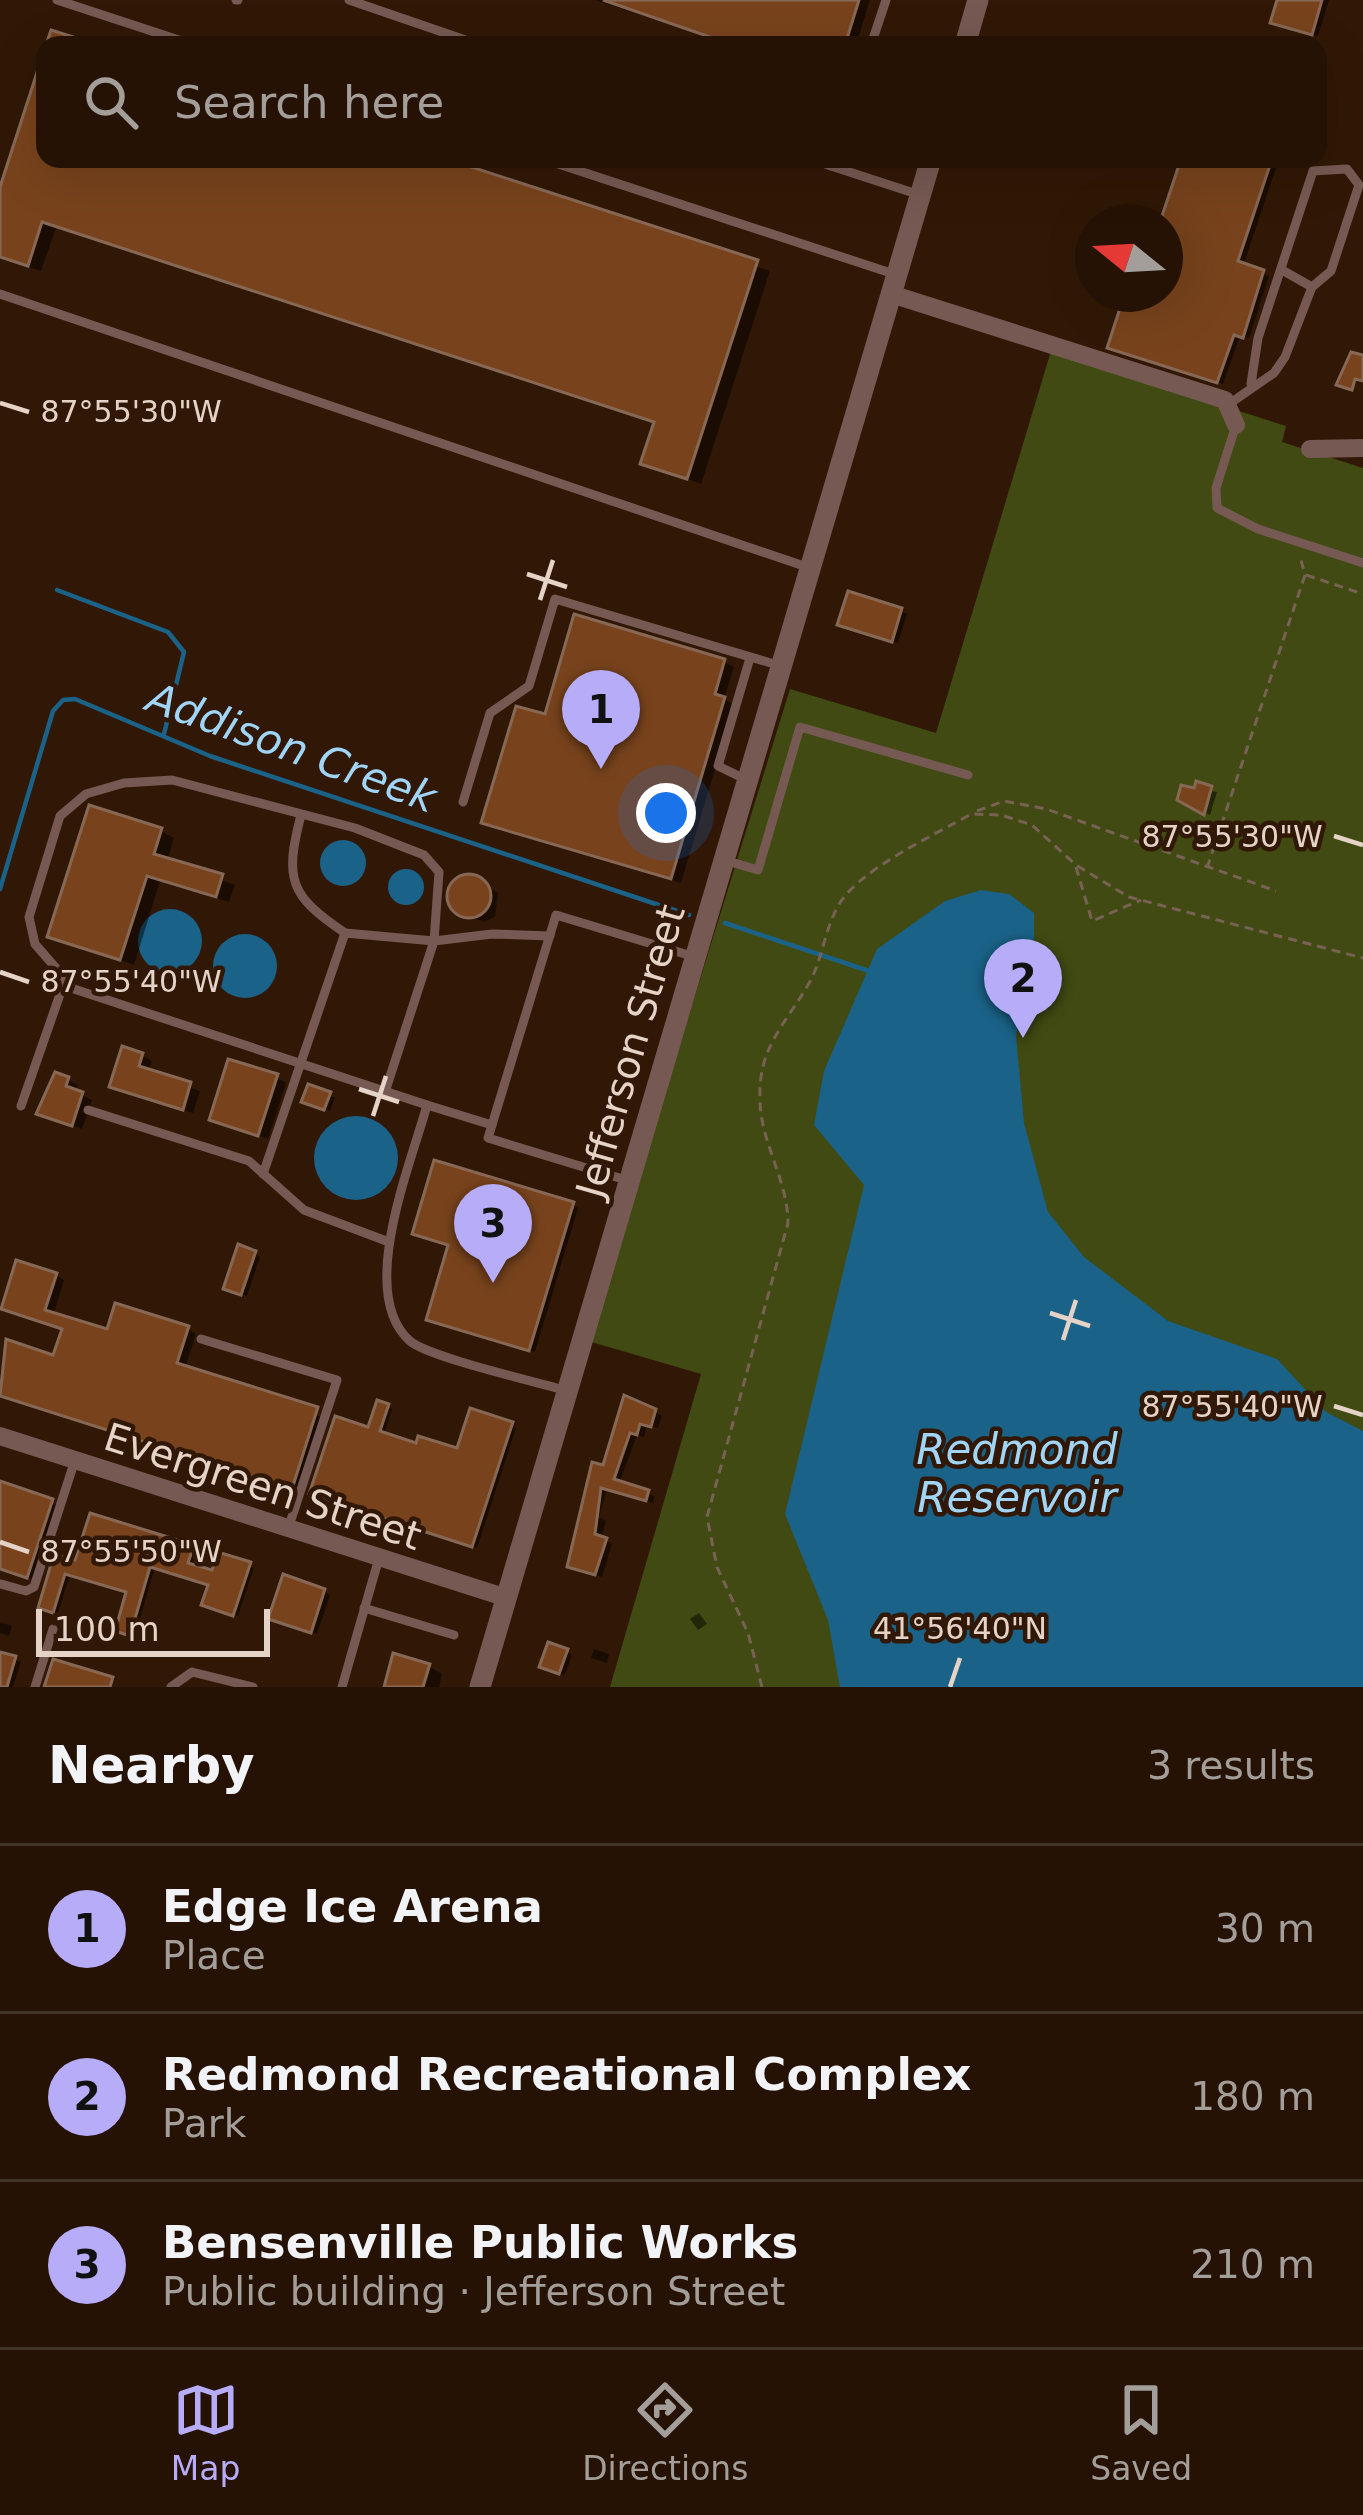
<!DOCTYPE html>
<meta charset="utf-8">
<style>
:root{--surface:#251204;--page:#2d1b0e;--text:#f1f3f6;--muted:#a39e9a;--line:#423226;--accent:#b6acf8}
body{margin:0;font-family:"DejaVu Sans",sans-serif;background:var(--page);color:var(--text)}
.compass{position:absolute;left:1075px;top:204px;width:108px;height:108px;border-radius:50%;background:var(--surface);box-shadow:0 12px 48px #0002;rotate:288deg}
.scale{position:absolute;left:36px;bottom:30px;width:234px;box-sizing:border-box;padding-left:12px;border:6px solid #e5d3c8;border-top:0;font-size:33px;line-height:42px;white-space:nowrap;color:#e5d3c8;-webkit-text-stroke:9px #311806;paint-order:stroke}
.you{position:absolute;left:666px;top:813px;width:42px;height:42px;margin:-30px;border:9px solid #fff;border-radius:50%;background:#1a73e8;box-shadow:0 0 0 18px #1a73e833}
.badge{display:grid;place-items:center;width:78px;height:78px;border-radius:50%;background:var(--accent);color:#111;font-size:39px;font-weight:700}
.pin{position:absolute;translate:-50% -99px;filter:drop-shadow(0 3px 6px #0008)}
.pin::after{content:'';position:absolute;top:63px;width:42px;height:36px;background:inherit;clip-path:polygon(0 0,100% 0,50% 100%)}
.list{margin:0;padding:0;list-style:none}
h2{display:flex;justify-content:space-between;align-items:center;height:156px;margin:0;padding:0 48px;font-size:51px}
h2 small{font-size:39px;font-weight:400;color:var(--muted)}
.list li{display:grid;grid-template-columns:78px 1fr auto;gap:36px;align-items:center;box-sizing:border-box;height:168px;padding:0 48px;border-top:3px solid var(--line)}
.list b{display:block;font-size:45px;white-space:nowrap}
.list p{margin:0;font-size:39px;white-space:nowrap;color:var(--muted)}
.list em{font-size:39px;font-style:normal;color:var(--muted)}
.icon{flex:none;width:66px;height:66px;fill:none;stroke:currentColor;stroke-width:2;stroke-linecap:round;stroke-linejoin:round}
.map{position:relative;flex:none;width:1363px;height:1687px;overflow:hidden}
.search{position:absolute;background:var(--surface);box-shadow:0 12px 48px #0002;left:36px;right:36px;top:36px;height:132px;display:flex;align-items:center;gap:30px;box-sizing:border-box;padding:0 42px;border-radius:24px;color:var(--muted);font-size:45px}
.sheet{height:660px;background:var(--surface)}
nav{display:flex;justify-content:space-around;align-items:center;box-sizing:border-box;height:168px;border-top:3px solid var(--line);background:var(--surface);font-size:33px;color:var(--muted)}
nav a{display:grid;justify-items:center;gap:6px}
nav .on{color:var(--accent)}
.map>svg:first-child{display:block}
.green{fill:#404a12}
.water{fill:#1a6287}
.shadow{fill:#0007}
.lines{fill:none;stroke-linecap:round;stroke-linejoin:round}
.stream{stroke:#1a6287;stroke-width:4.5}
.building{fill:#78431c;stroke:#876855;stroke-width:3}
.path{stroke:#786253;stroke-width:3;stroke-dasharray:9 6;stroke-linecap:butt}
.service{stroke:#765952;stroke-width:9}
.minor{stroke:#765952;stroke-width:18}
.tertiary{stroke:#765952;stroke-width:21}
.ticks{fill:none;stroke:#e5d3c8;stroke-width:4.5}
.labels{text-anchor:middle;stroke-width:9;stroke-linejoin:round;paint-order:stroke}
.street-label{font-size:39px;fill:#e5d3c8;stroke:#311806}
.water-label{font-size:42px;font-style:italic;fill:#a0d5f7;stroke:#311806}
.ticks-label{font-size:30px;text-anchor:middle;fill:#e5d3c8;stroke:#311806;stroke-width:9;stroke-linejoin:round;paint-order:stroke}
</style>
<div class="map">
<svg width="1363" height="1687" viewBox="0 0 1363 1687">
<rect width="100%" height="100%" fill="#311806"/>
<path class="green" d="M 1051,351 L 1286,426 L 1282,442 L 1363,468 L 1363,1687 L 610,1687 L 701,1374 L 588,1341 L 790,689 L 936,733 Z"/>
<g class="water">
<circle cx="343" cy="863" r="23"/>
<circle cx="406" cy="887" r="18"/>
<path d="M 981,890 L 1009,894 L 1034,913 L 1034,943 L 1016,1036 L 1024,1123 L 1048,1212 L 1084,1257 L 1168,1321 L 1277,1359 L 1326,1412 L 1363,1431 L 1363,1687 L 840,1687 L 828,1620 L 785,1514 L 864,1185 L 814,1125 L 824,1071 L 877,949 L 945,901 Z"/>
<circle cx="170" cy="941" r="32"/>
<circle cx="245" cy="966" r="32"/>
<circle cx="356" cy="1158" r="42"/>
</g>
<g class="shadow">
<path d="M 595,0 L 870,0 L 856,45 L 733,45 Z"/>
<path d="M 1280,0 L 1329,0 L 1318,36 L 1279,25 Z"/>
<path d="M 45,58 L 45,159 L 437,159 L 770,271 L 701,484 L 644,462 L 656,423 L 56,228 L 41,271 L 0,258 L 0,197 Z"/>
<path d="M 1184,159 L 1262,159 L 1277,165 L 1243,266 L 1269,276 L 1249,338 L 1240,336 L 1223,384 L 1116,350 L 1139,294 L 1165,294 L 1163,222 Z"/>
<path d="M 901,611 L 907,614 L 898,643 L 847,626 Z"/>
<path d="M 724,662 L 734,667 L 724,699 L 734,705 L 681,883 L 485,822 L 547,718 Z"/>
<path d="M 1184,788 L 1217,792 L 1210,815 L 1180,799 Z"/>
<path d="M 161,831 L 174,838 L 167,861 L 235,885 L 229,902 L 160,881 L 134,965 L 51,935 Z"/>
<path d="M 469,877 L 498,893 L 495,917 L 484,922 L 460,913 L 450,897 L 458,881 Z"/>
<path d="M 142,1055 L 152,1061 L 148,1072 L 200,1091 L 193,1113 L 123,1091 Z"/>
<path d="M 276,1077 L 286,1083 L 268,1139 L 213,1119 Z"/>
<path d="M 68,1080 L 78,1085 L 75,1092 L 92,1100 L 82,1129 L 49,1118 Z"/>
<path d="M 329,1095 L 335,1098 L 330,1111 L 311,1104 Z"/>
<path d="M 572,1204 L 578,1208 L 535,1352 L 435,1322 Z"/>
<path d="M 255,1253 L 260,1257 L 247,1296 L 232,1291 Z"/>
<path d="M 56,1275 L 64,1280 L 53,1316 L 109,1333 L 188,1329 L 196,1334 L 185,1368 L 324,1418 L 301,1491 L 0,1395 L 8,1343 L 55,1359 L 65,1329 L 13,1313 Z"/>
<path d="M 641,1403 L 662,1416 L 658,1428 L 647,1425 L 644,1437 L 637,1435 L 619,1484 L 648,1493 L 655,1497 L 653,1503 L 607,1489 L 599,1517 L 606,1521 L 601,1539 L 612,1544 L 602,1577 L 577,1569 L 583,1522 L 578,1520 L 594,1466 L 605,1469 Z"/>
<path d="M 387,1407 L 392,1409 L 384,1435 L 459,1451 L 512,1425 L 516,1428 L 477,1548 L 317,1496 Z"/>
<path d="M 0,1485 L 59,1506 L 35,1580 L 0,1569 Z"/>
<path d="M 192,1548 L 197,1550 L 191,1567 L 214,1573 L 254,1567 L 238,1616 L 209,1606 L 211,1585 L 155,1567 L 135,1636 L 123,1632 L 129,1592 L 70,1574 L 58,1613 L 46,1609 L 56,1558 L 77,1564 Z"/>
<path d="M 324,1591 L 330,1595 L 317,1634 L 277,1621 Z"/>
<path d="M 699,1613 L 707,1624 L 698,1630 L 690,1619 Z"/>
<path d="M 0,1622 L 12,1626 L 9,1636 L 0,1633 Z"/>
<path d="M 594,1649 L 609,1654 L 607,1663 L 591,1658 Z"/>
<path d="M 566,1651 L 572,1655 L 565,1675 L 548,1669 Z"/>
<path d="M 0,1655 L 21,1662 L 13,1687 L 0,1687 Z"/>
<path d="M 428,1666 L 442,1674 L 439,1687 L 388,1687 Z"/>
</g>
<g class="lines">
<g class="stream">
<path d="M 57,590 L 168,632 L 184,652 L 164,734"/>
<path d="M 0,889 L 53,711 L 63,700 L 75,699 L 210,756 L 689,915"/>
<path d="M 725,923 L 872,972"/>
</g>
</g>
<g class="building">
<path d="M 603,0 L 859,0 L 845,45 L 733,45 Z"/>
<path d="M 1277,0 L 1322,0 L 1312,35 L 1270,23 Z"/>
<path d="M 51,30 L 89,42 L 88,45 L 46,45 Z"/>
<path d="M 42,57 L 45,159 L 447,159 L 758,260 L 687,479 L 640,464 L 654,422 L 42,222 L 28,266 L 0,257 L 0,187 Z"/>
<path d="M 1181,159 L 1272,159 L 1238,261 L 1264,270 L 1243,338 L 1234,335 L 1217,383 L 1107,348 L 1123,299 L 1133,303 L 1136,294 L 1165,294 L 1165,222 L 1160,222 Z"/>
<path d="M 1351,352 L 1363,355 L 1363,381 L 1355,379 L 1352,390 L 1336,385 Z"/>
<path d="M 848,591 L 902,608 L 892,642 L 837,625 Z"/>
<path d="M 574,614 L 725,659 L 715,694 L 725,697 L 671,879 L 481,823 L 516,706 L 545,714 Z"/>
<path d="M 1196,781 L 1212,786 L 1204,815 L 1177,800 L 1181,785 L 1194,788 Z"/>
<path d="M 89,805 L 162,828 L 154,854 L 223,874 L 216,897 L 147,876 L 120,960 L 47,937 Z"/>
<circle cx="469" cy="896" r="22"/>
<path d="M 122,1046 L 143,1053 L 139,1066 L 191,1082 L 183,1110 L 109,1087 Z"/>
<path d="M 228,1059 L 278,1074 L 258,1136 L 209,1120 Z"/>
<path d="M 55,1072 L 69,1077 L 66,1086 L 83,1092 L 72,1126 L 36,1114 Z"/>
<path d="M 308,1084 L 331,1092 L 324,1110 L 301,1102 Z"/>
<path d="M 434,1160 L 574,1202 L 529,1351 L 426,1320 L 448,1245 L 412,1234 Z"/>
<path d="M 238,1244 L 256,1251 L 241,1295 L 223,1289 Z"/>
<path d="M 16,1260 L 57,1273 L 45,1310 L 107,1329 L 115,1303 L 189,1326 L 177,1363 L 318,1407 L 292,1489 L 0,1396 L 6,1339 L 53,1355 L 62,1329 L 1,1309 Z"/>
<path d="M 624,1395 L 656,1409 L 651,1427 L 640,1424 L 637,1435 L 630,1433 L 614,1479 L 649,1490 L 646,1501 L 601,1488 L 595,1534 L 607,1538 L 595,1575 L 567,1567 L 592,1462 L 603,1465 Z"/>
<path d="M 377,1400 L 389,1404 L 380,1431 L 416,1443 L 418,1436 L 457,1448 L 470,1408 L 513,1422 L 472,1547 L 309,1494 L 335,1416 L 368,1427 Z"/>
<path d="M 0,1481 L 53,1499 L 27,1578 L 0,1569 Z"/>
<path d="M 90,1513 L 194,1545 L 188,1563 L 212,1570 L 218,1552 L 251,1562 L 233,1616 L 201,1605 L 208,1585 L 150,1567 L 130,1636 L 115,1631 L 126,1592 L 65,1574 L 53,1613 L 38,1608 L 54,1554 L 75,1560 Z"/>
<path d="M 283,1574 L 325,1589 L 311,1633 L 268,1619 Z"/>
<path d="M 548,1642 L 568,1649 L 559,1674 L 539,1667 Z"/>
<path d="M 0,1652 L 16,1656 L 7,1687 L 0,1687 Z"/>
<path d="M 393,1653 L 430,1664 L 423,1687 L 384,1687 Z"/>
<path d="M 53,1659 L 113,1677 L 110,1687 L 44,1687 Z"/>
</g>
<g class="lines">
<g class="path">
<path d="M 1306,575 L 1363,594"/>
<path d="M 977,811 L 1004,801 L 1046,809 L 1276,891"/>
<path d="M 1076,867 L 1092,921 L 1141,900"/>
<path d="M 1207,868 L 1305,575 L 1301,560"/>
<path d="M 762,1687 L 748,1633 L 717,1567 L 707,1517 L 788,1223 C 788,1180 760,1142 760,1099 C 758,1048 784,1026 808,985 C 822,962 824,932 837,908 C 855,871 935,835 971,814 L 1001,815 L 1032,825 L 1076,865 L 1129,897 L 1363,958"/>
</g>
<g class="service">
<path d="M 57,0 L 194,45"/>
<path d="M 236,0 L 238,0"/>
<path d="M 349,0 L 480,45"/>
<path d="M 871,45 L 886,0"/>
<path d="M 543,159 L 897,275"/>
<path d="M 812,159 L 831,166"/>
<path d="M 834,159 L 831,166 L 920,195"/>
<path d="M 1282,270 L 1312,287"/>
<path d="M 0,294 L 810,568"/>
<path d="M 1229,404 L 1274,373 L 1285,357 L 1312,287 L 1331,271 L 1359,185 L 1347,169 L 1313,171 L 1258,338 L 1251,384"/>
<path d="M 1236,425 L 1216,488 L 1217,508 L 1258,529 L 1363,563"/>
<path d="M 745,779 L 718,766 L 750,658"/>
<path d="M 463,802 L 490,713 L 529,686 L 555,599 L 781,666"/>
<path d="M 301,815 C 284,880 290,896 345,933"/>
<path d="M 724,860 L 758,870 L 800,727 L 968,775"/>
<path d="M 385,1092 L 434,941 L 439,872 L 424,855 L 355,828 L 172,780 L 124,783 L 86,794 L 60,816 L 29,917 L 35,944 L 74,989 L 427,1105"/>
<path d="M 21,1106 L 65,980"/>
<path d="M 88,1110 L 249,1161 L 304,1210 L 389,1242"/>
<path d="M 492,1125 L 427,1105 C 411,1164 356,1294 410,1341 C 428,1357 537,1382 568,1391"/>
<path d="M 263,1174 L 345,933 L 434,941 L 492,934 L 550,936"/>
<path d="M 626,1180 L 488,1138 L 556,915 L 695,957"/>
<path d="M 201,1339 L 337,1380 L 288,1529"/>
<path d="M 1,1584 L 26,1591 L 34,1587 L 75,1460"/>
<path d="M 364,1608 L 454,1635"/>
<path d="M 35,1687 L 53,1629"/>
<path d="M 171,1687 L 192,1672 L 253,1687"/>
<path d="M 342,1687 L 379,1558"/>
</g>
<g class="minor">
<path d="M 891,294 L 1225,400 L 1236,425"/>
<path d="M 1310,449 L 1363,448"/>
<path d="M 0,1436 L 507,1598"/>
</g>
<g class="tertiary">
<path d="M 965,45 L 978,0"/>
<path d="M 480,1687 L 931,159"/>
</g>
</g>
<path class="ticks" d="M 0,403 L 29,412M 527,574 L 567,587M 540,600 L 553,560M 1334,836 L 1363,845M 0,972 L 29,982M 359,1089 L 399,1102M 373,1116 L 386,1076M 1050,1313 L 1090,1326M 1063,1340 L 1076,1300M 1334,1406 L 1363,1415M 0,1542 L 29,1552M 950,1687 L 960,1658"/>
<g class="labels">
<g class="street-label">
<text transform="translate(630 1051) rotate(-74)" y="14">Jefferson Street</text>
<text transform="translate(263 1486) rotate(18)" y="14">Evergreen Street</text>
</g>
<g class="water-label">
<text transform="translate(292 747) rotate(20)" y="15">Addison Creek</text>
<text x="1017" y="1464">Redmond<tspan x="1017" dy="48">Reservoir</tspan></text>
</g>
</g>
<g class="ticks-label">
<text x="131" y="422">87°55'30"W</text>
<text x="1232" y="847">87°55'30"W</text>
<text x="131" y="992">87°55'40"W</text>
<text x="1232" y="1417">87°55'40"W</text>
<text x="131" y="1562">87°55'50"W</text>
<text x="960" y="1639">41°56'40"N</text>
</g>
</svg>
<svg class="compass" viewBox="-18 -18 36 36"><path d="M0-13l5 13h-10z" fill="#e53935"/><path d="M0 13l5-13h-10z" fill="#a39e9a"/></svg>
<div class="scale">100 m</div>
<div class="you"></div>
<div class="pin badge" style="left:601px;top:769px">1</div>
<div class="pin badge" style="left:1023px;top:1038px">2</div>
<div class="pin badge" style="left:493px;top:1283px">3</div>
<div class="search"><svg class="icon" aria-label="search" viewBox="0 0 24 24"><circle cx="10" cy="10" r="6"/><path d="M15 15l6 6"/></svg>Search here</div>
</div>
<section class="sheet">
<h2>Nearby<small>3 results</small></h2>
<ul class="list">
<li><span class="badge">1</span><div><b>Edge Ice Arena</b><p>Place</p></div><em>30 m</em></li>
<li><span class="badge">2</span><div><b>Redmond Recreational Complex</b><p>Park</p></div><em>180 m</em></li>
<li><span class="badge">3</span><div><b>Bensenville Public Works</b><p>Public building · Jefferson Street</p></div><em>210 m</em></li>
</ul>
</section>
<nav>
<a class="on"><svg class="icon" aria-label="map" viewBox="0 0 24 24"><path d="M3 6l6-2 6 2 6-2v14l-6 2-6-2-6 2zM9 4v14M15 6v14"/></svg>Map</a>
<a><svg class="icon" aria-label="directions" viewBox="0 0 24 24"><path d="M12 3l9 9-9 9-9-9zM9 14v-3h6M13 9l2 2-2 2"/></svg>Directions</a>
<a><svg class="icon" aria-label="saved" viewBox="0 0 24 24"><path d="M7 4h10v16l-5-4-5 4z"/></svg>Saved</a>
</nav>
